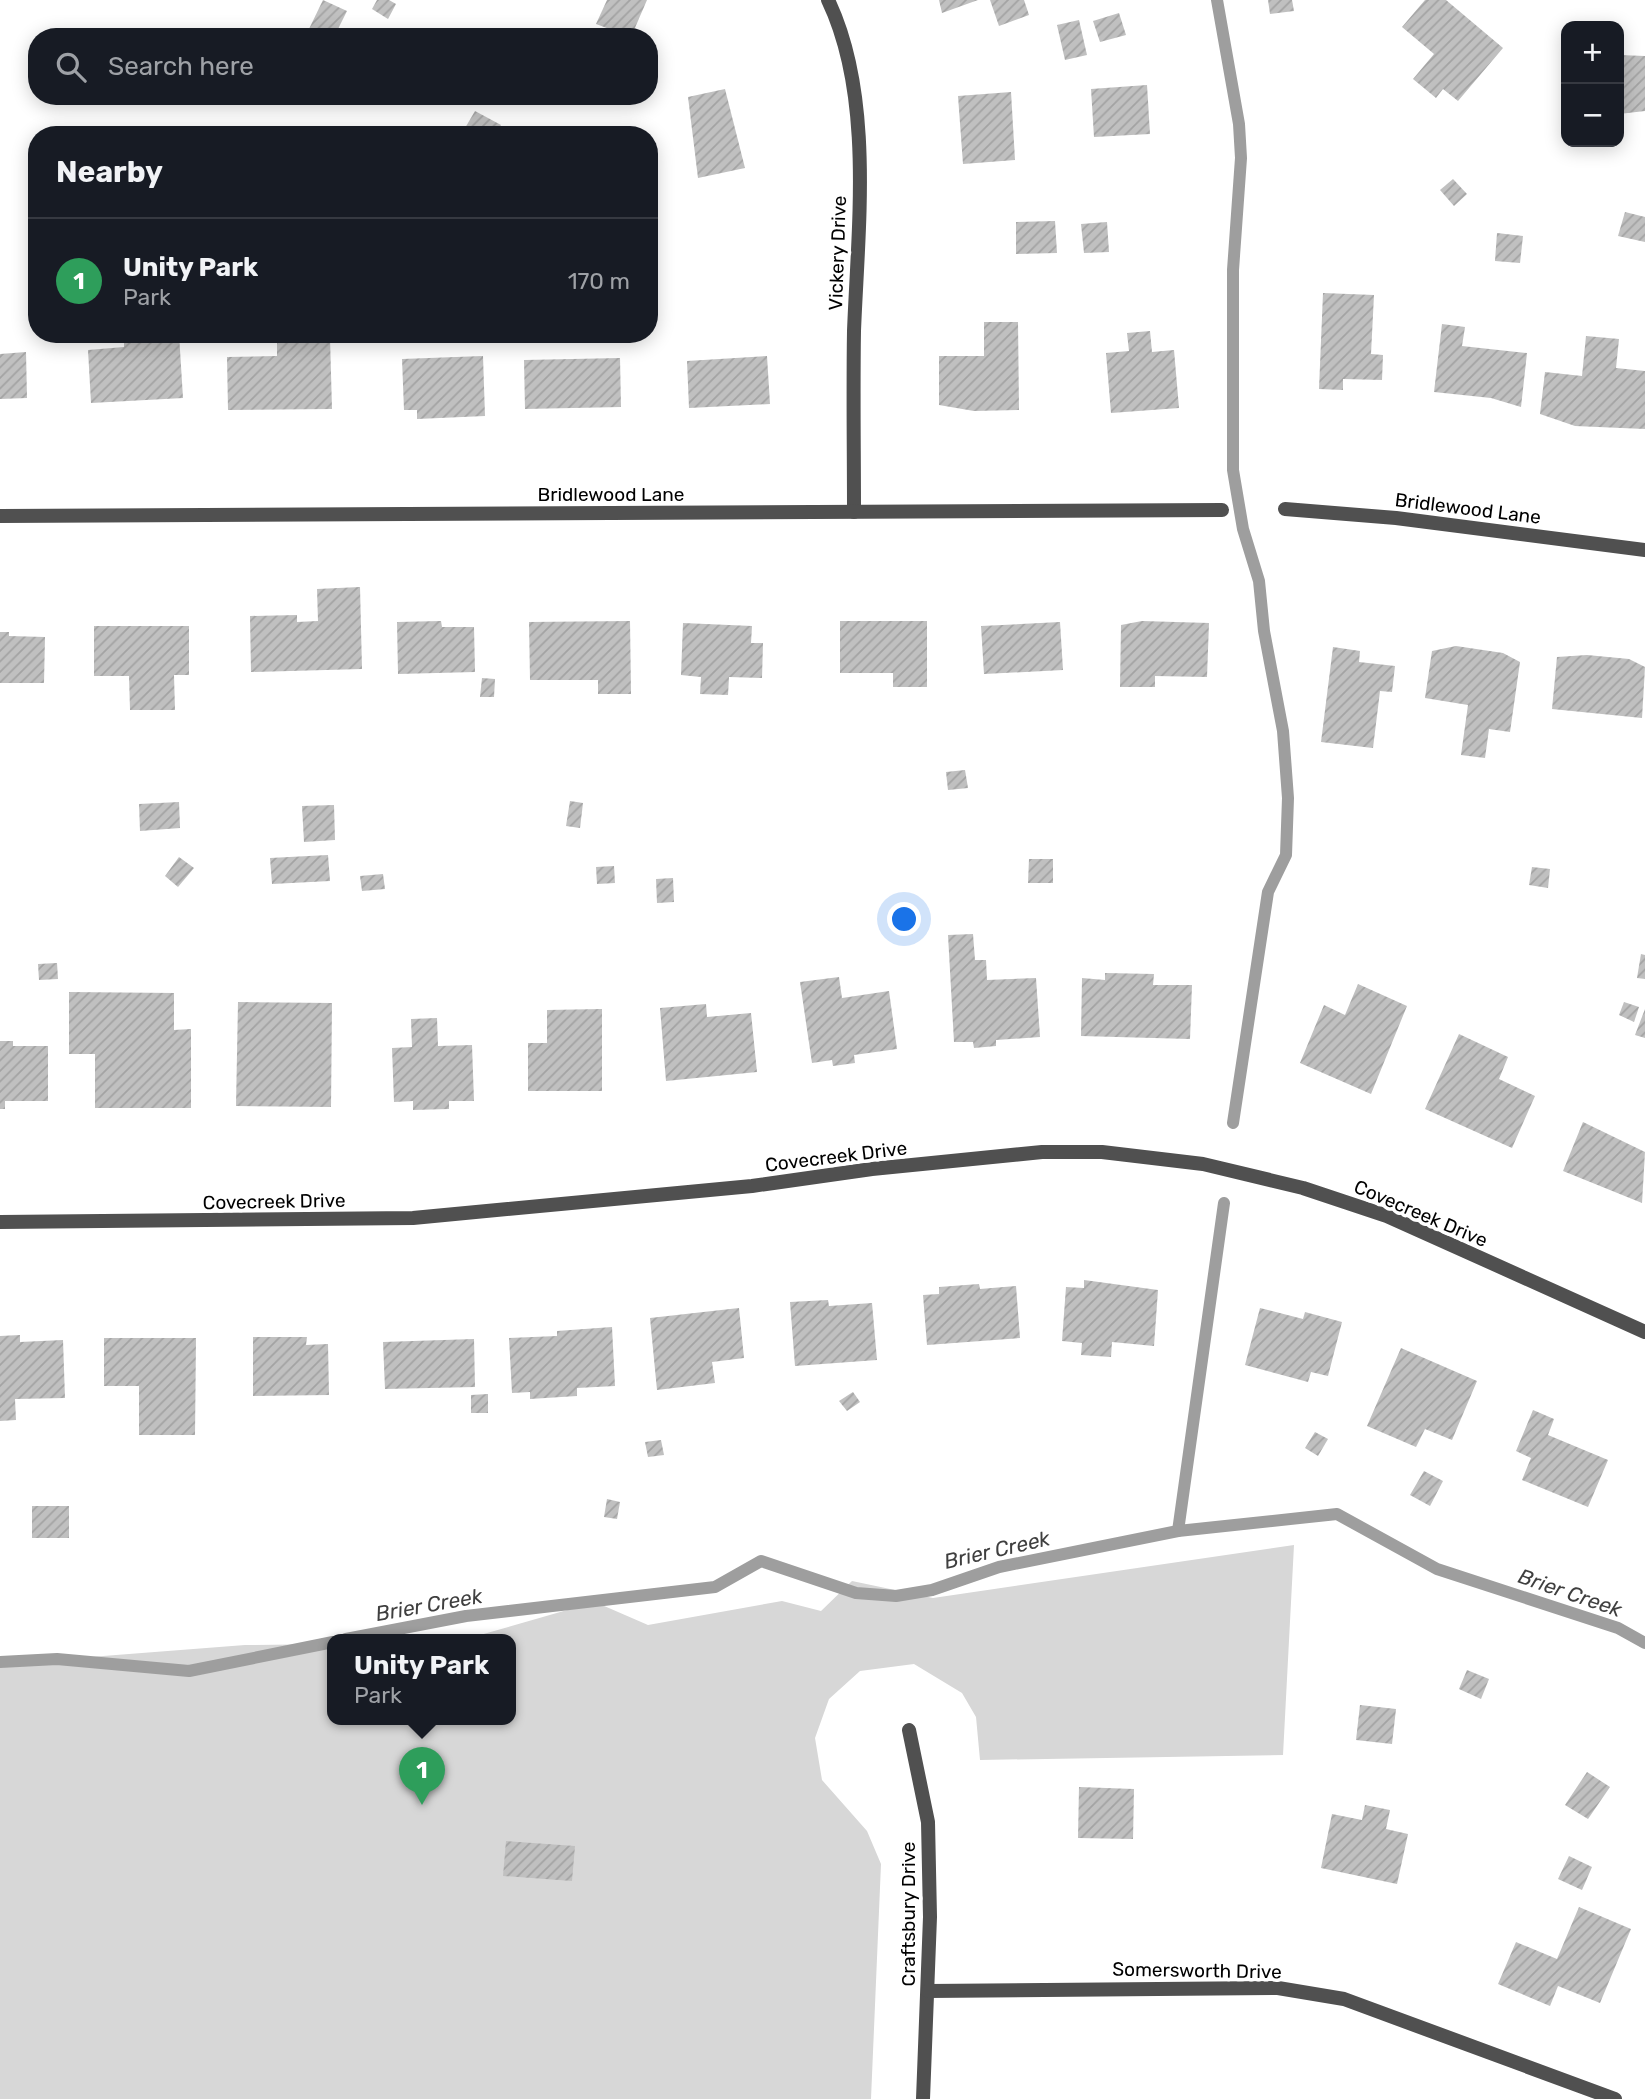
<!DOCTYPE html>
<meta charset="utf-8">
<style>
:root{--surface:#171b24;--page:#242831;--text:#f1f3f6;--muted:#9ea1a6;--line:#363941;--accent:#858687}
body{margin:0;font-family:Rubik,sans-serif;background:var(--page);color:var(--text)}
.controls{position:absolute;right:21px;top:21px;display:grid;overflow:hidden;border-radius:14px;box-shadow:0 4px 18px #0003}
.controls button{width:63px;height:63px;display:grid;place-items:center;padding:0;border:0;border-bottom:2px solid var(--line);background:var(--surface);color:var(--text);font:35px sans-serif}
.you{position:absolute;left:905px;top:920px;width:24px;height:24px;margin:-18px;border:5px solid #fff;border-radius:50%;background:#1a73e8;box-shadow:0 0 0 10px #1a73e833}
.badge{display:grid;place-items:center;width:46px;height:46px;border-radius:50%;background:var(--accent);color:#fff;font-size:23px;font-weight:700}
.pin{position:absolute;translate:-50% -58px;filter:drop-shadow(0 2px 4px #0008)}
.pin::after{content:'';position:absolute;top:37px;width:24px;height:21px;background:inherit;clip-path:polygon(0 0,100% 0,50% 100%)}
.popup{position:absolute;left:327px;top:1634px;width:189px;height:91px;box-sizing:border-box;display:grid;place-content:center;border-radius:14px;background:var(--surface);filter:drop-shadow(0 2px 5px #0005);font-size:23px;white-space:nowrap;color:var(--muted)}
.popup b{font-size:26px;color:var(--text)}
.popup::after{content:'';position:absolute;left:50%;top:100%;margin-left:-14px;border:14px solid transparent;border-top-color:var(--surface)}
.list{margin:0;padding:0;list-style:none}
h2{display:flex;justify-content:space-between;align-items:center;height:91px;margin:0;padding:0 28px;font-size:30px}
h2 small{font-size:23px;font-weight:400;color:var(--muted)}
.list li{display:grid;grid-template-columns:46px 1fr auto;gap:21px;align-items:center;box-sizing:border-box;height:126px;padding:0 28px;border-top:2px solid var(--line)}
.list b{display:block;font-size:26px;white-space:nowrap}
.list p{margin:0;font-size:23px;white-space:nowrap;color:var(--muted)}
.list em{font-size:23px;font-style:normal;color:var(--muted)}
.icon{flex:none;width:38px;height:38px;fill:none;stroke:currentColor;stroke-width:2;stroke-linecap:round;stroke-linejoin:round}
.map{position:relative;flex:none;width:1645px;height:2099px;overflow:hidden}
.search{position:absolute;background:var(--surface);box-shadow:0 4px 18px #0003;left:28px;top:28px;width:630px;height:77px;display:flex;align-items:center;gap:18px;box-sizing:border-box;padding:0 24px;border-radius:28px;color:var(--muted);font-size:26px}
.panel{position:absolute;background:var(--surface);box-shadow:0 4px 18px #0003;left:28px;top:126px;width:630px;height:217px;border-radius:28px}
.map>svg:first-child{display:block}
.green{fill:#d7d7d7}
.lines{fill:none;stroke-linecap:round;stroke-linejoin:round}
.stream{stroke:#9e9e9e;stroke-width:12}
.building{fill:url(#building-hatch)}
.street{stroke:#505050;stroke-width:14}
.labels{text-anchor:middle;stroke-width:7;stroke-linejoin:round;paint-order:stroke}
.street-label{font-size:19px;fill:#000;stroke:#fff}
.water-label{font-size:21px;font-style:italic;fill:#3f3f3f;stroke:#fff}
</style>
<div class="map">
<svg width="1645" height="2099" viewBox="0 0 1645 2099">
<defs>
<pattern id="building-hatch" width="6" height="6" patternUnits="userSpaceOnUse" patternTransform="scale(1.75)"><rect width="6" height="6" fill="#c0c0c0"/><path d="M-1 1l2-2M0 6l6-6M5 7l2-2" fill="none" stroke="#a3a3a3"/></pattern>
</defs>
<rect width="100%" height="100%" fill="#fff"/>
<path class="green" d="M 1294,1545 L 1283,1755 L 980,1760 L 976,1717 L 962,1693 L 914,1664 L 860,1671 L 829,1699 L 815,1738 L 822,1780 L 867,1831 L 881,1864 L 871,2099 L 0,2099 L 0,1664 L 245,1645 L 333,1644 L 333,1719 L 511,1719 L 511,1639 L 466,1639 L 595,1602 L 648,1625 L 782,1601 L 821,1611 L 852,1581 L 933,1598 Z"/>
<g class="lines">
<g class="stream">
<path d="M 1217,0 L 1239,124 L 1241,158 L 1233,270 L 1233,470 L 1243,529 L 1259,581 L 1264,631 L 1283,731 L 1288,798 L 1286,855 L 1268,892 L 1233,1123"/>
<path d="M 1178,1531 L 1224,1203"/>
<path d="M 346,1639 L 466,1616 L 715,1587 L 761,1561 L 856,1593 L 896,1596 L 932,1590 L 999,1567 L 1178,1531 L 1337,1514 L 1437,1569 L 1618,1628 L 1645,1643"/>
<path d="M 0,1662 L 57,1659 L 189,1671 L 333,1642"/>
</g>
</g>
<g class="building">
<path d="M 323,0 L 347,11 L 334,37 L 326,37 L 309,29 Z"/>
<path d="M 377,0 L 389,0 L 396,4 L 388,19 L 372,9 Z"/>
<path d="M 607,0 L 647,0 L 631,37 L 596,24 Z"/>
<path d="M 939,0 L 978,0 L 942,13 Z"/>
<path d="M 990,0 L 1024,0 L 1029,15 L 999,26 Z"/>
<path d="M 1268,0 L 1292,0 L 1294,11 L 1270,14 Z"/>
<path d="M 1425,0 L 1446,0 L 1503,48 L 1458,101 L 1443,89 L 1436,98 L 1413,79 L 1434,54 L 1402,27 Z"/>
<path d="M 1119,13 L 1126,35 L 1100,42 L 1093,21 Z"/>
<path d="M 1079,20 L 1087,55 L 1065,60 L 1057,25 Z"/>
<path d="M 1619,55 L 1645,56 L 1645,111 L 1619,114 Z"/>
<path d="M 1147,85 L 1150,134 L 1094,137 L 1091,89 Z"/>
<path d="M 725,89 L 745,168 L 698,178 L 688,97 Z"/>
<path d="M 1011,92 L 1015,160 L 963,164 L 958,96 Z"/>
<path d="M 475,111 L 501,125 L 495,135 L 461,135 Z"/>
<path d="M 1453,179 L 1467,194 L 1454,206 L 1440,190 Z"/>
<path d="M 1625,212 L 1645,217 L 1645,242 L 1618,236 Z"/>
<path d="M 1055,221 L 1057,253 L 1016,254 L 1016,222 Z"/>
<path d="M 1107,222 L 1109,252 L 1084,253 L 1081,224 Z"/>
<path d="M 1497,233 L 1523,236 L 1520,263 L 1495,261 Z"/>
<path d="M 1323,293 L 1374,295 L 1371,354 L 1383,355 L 1382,380 L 1343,379 L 1343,390 L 1319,389 Z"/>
<path d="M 984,322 L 1018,322 L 1019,410 L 974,411 L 939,405 L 939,356 L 984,356 Z"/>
<path d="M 1442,324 L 1465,327 L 1462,346 L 1527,353 L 1521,407 L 1491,398 L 1434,392 Z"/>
<path d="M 1150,331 L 1152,352 L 1174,350 L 1179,408 L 1111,413 L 1106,353 L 1129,351 L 1127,333 Z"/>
<path d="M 124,334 L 179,334 L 183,398 L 91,403 L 88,350 L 124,347 Z"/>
<path d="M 1586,336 L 1619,339 L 1616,368 L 1645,371 L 1645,429 L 1575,426 L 1540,414 L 1545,372 L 1582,376 Z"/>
<path d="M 330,338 L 332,409 L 228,410 L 227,357 L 277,356 L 277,339 Z"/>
<path d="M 26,352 L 27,398 L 0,399 L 0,354 Z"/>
<path d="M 483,356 L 485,416 L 417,419 L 417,410 L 404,410 L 402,359 Z"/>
<path d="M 767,356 L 770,404 L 689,408 L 687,361 Z"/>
<path d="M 620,358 L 621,407 L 525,409 L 524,360 Z"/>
<path d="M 360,587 L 362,669 L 251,672 L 250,616 L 297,615 L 297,622 L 318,621 L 317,589 Z"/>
<path d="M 441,621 L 442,627 L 474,627 L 475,672 L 398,674 L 397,622 Z"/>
<path d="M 630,621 L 631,694 L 598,694 L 598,680 L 530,680 L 529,622 Z"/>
<path d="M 840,621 L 927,621 L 927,687 L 893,687 L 893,673 L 840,673 Z"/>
<path d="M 1142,621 L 1209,623 L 1207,677 L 1155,676 L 1155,687 L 1120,687 L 1121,625 Z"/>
<path d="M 1060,622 L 1063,670 L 984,674 L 981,626 Z"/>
<path d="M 683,623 L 752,626 L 751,643 L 763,643 L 762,678 L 729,677 L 728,695 L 700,694 L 701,677 L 681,675 Z"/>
<path d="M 94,626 L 189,626 L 189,675 L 174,675 L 175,710 L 130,710 L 129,676 L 94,676 Z"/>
<path d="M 0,632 L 9,632 L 9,636 L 45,637 L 44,683 L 0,683 Z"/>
<path d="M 1456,646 L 1503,653 L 1520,662 L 1510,732 L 1489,729 L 1485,758 L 1461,755 L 1468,705 L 1425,698 L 1432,651 Z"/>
<path d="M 1333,647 L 1360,651 L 1359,662 L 1395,666 L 1392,692 L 1380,691 L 1373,748 L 1321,742 Z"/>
<path d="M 1587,655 L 1629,659 L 1645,667 L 1642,718 L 1552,709 L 1557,657 Z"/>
<path d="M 482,678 L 495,679 L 494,697 L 480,697 Z"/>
<path d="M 965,770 L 968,788 L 948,790 L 946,772 Z"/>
<path d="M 570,801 L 583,803 L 580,828 L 566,826 Z"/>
<path d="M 179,802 L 180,828 L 140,831 L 139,804 Z"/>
<path d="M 334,805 L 335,840 L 304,842 L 302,806 Z"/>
<path d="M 328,855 L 330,881 L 272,884 L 270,858 Z"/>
<path d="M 179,857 L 194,868 L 178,887 L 165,876 Z"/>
<path d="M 1029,859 L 1053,859 L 1053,883 L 1028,883 Z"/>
<path d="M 614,866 L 615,883 L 597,884 L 596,867 Z"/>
<path d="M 1532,867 L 1550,869 L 1548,888 L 1529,885 Z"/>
<path d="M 383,874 L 385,889 L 362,891 L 360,876 Z"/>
<path d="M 673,878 L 674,902 L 657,903 L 656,879 Z"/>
<path d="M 973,934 L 975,960 L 986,960 L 987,980 L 1036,978 L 1040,1037 L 996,1040 L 996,1046 L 974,1048 L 973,1042 L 954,1042 L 948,935 Z"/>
<path d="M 1641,954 L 1645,955 L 1645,979 L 1637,978 Z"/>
<path d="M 57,963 L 58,979 L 39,980 L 38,964 Z"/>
<path d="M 1105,973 L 1154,974 L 1153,985 L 1192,985 L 1190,1039 L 1081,1036 L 1082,978 L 1105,980 Z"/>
<path d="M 839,977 L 842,998 L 889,991 L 897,1049 L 854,1055 L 855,1063 L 833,1066 L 832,1060 L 812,1063 L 800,982 Z"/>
<path d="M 1358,984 L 1407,1006 L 1371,1094 L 1300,1063 L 1324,1005 L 1345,1015 Z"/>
<path d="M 69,992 L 174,993 L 174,1030 L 191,1029 L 191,1108 L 95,1108 L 95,1054 L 69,1054 Z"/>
<path d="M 238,1002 L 332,1003 L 331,1107 L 236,1106 Z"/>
<path d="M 1624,1002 L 1639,1007 L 1634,1022 L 1619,1015 Z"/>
<path d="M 706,1004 L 707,1017 L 751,1013 L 757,1072 L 666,1081 L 660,1008 Z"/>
<path d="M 602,1009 L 602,1091 L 528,1091 L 528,1043 L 547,1043 L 547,1010 Z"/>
<path d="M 1645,1009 L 1645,1038 L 1635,1035 Z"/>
<path d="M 437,1018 L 438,1046 L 472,1045 L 474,1101 L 449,1101 L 449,1109 L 413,1110 L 413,1101 L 394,1102 L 392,1048 L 412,1047 L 411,1019 Z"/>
<path d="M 1459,1034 L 1508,1057 L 1499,1079 L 1535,1096 L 1512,1148 L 1425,1109 Z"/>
<path d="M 0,1041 L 13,1041 L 13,1046 L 48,1046 L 48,1101 L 5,1101 L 5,1109 L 0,1109 Z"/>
<path d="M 1583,1122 L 1645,1152 L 1642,1203 L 1563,1171 Z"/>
<path d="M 1084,1280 L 1158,1290 L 1154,1346 L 1112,1342 L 1111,1357 L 1081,1355 L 1082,1343 L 1062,1341 L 1066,1287 L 1084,1288 Z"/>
<path d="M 979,1284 L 980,1289 L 1016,1286 L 1020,1338 L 927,1345 L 923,1295 L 939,1294 L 939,1287 Z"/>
<path d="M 828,1300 L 829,1306 L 872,1303 L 877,1360 L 795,1366 L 790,1302 Z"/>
<path d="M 739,1308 L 744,1358 L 712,1362 L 715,1383 L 657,1390 L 650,1318 Z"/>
<path d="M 1260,1308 L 1303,1319 L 1305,1312 L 1342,1322 L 1328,1376 L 1311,1372 L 1308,1382 L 1245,1365 Z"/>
<path d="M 612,1327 L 615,1386 L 577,1388 L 577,1396 L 530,1399 L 530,1392 L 512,1393 L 509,1338 L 557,1336 L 557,1331 Z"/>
<path d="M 20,1335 L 20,1342 L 63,1340 L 65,1398 L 15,1399 L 16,1420 L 0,1421 L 0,1336 Z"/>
<path d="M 253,1337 L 307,1337 L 306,1345 L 328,1344 L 329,1395 L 253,1396 Z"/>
<path d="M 104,1338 L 196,1338 L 195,1435 L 139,1435 L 139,1386 L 104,1386 Z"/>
<path d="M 474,1339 L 475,1387 L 385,1389 L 383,1342 Z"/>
<path d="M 1401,1348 L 1477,1381 L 1452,1440 L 1425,1429 L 1416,1447 L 1367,1426 Z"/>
<path d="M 853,1392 L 860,1402 L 847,1411 L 839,1401 Z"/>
<path d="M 488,1394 L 488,1413 L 471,1413 L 471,1395 Z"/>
<path d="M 1533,1410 L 1554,1419 L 1548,1435 L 1608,1460 L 1588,1507 L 1522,1480 L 1531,1458 L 1516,1451 Z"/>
<path d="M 1315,1432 L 1328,1439 L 1318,1456 L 1305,1448 Z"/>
<path d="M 661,1440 L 664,1455 L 648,1457 L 645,1442 Z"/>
<path d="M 1424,1471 L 1443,1481 L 1430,1506 L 1410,1495 Z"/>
<path d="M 607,1499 L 620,1502 L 617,1519 L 604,1517 Z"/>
<rect x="32" y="1506" width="37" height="32"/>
<path d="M 1467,1670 L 1489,1679 L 1481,1699 L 1459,1689 Z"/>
<path d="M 1360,1705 L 1396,1709 L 1392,1744 L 1356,1740 Z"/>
<path d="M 1587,1772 L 1610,1787 L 1588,1819 L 1565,1805 Z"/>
<path d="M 1079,1787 L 1134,1789 L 1133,1839 L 1078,1838 Z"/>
<path d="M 1365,1805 L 1390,1810 L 1386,1829 L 1408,1834 L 1397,1884 L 1321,1868 L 1332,1814 L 1362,1820 Z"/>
<path d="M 506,1841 L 575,1846 L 572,1881 L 503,1876 Z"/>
<path d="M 1569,1856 L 1592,1867 L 1582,1890 L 1558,1879 Z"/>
<path d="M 1579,1907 L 1631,1929 L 1600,2003 L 1558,1986 L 1550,2006 L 1498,1984 L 1516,1942 L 1557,1959 Z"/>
</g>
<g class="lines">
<g class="street">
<path d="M 828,0 C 874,96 858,227 854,331 C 853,391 854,451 854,512"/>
<path d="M 1285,509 L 1396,518 L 1645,550"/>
<path d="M 0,516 L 1222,510"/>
<path d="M 0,1222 L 413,1218 L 752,1186 L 872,1169 L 1042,1152 L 1102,1152 L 1203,1164 L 1303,1188 L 1387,1216 L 1645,1332"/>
<path d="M 909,1730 L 928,1822 L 930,1917 L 923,2099"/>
<path d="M 928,1991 L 1278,1988 L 1344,1999 L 1615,2099"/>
</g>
</g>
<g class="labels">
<g class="street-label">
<text transform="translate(837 253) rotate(-88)" y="7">Vickery Drive</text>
<text x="611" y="501">Bridlewood Lane</text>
<text transform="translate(1468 508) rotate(7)" y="7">Bridlewood Lane</text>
<text transform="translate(836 1156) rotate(-7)" y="7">Covecreek Drive</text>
<text transform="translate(274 1201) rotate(-1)" y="7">Covecreek Drive</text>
<text transform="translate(1421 1213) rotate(23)" y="7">Covecreek Drive</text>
<text transform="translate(908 1914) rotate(-90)" y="7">Craftsbury Drive</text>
<text transform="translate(1197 1970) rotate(1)" y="7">Somersworth Drive</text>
</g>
<g class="water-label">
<text transform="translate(997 1550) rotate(-13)" y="7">Brier Creek</text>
<text transform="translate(1570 1593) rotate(19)" y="7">Brier Creek</text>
<text transform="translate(429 1605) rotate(-10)" y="7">Brier Creek</text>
</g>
</g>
</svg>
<div class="controls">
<button>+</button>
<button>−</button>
</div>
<div class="you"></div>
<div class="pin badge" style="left:422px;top:1805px;background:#2e9e5b">1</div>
<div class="popup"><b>Unity Park</b>Park</div>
<div class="search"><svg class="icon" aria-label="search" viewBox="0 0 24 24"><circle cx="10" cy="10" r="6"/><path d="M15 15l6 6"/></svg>Search here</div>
<section class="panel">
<h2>Nearby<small></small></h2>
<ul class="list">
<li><span class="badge" style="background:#2e9e5b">1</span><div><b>Unity Park</b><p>Park</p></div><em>170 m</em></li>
</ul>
</section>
</div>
